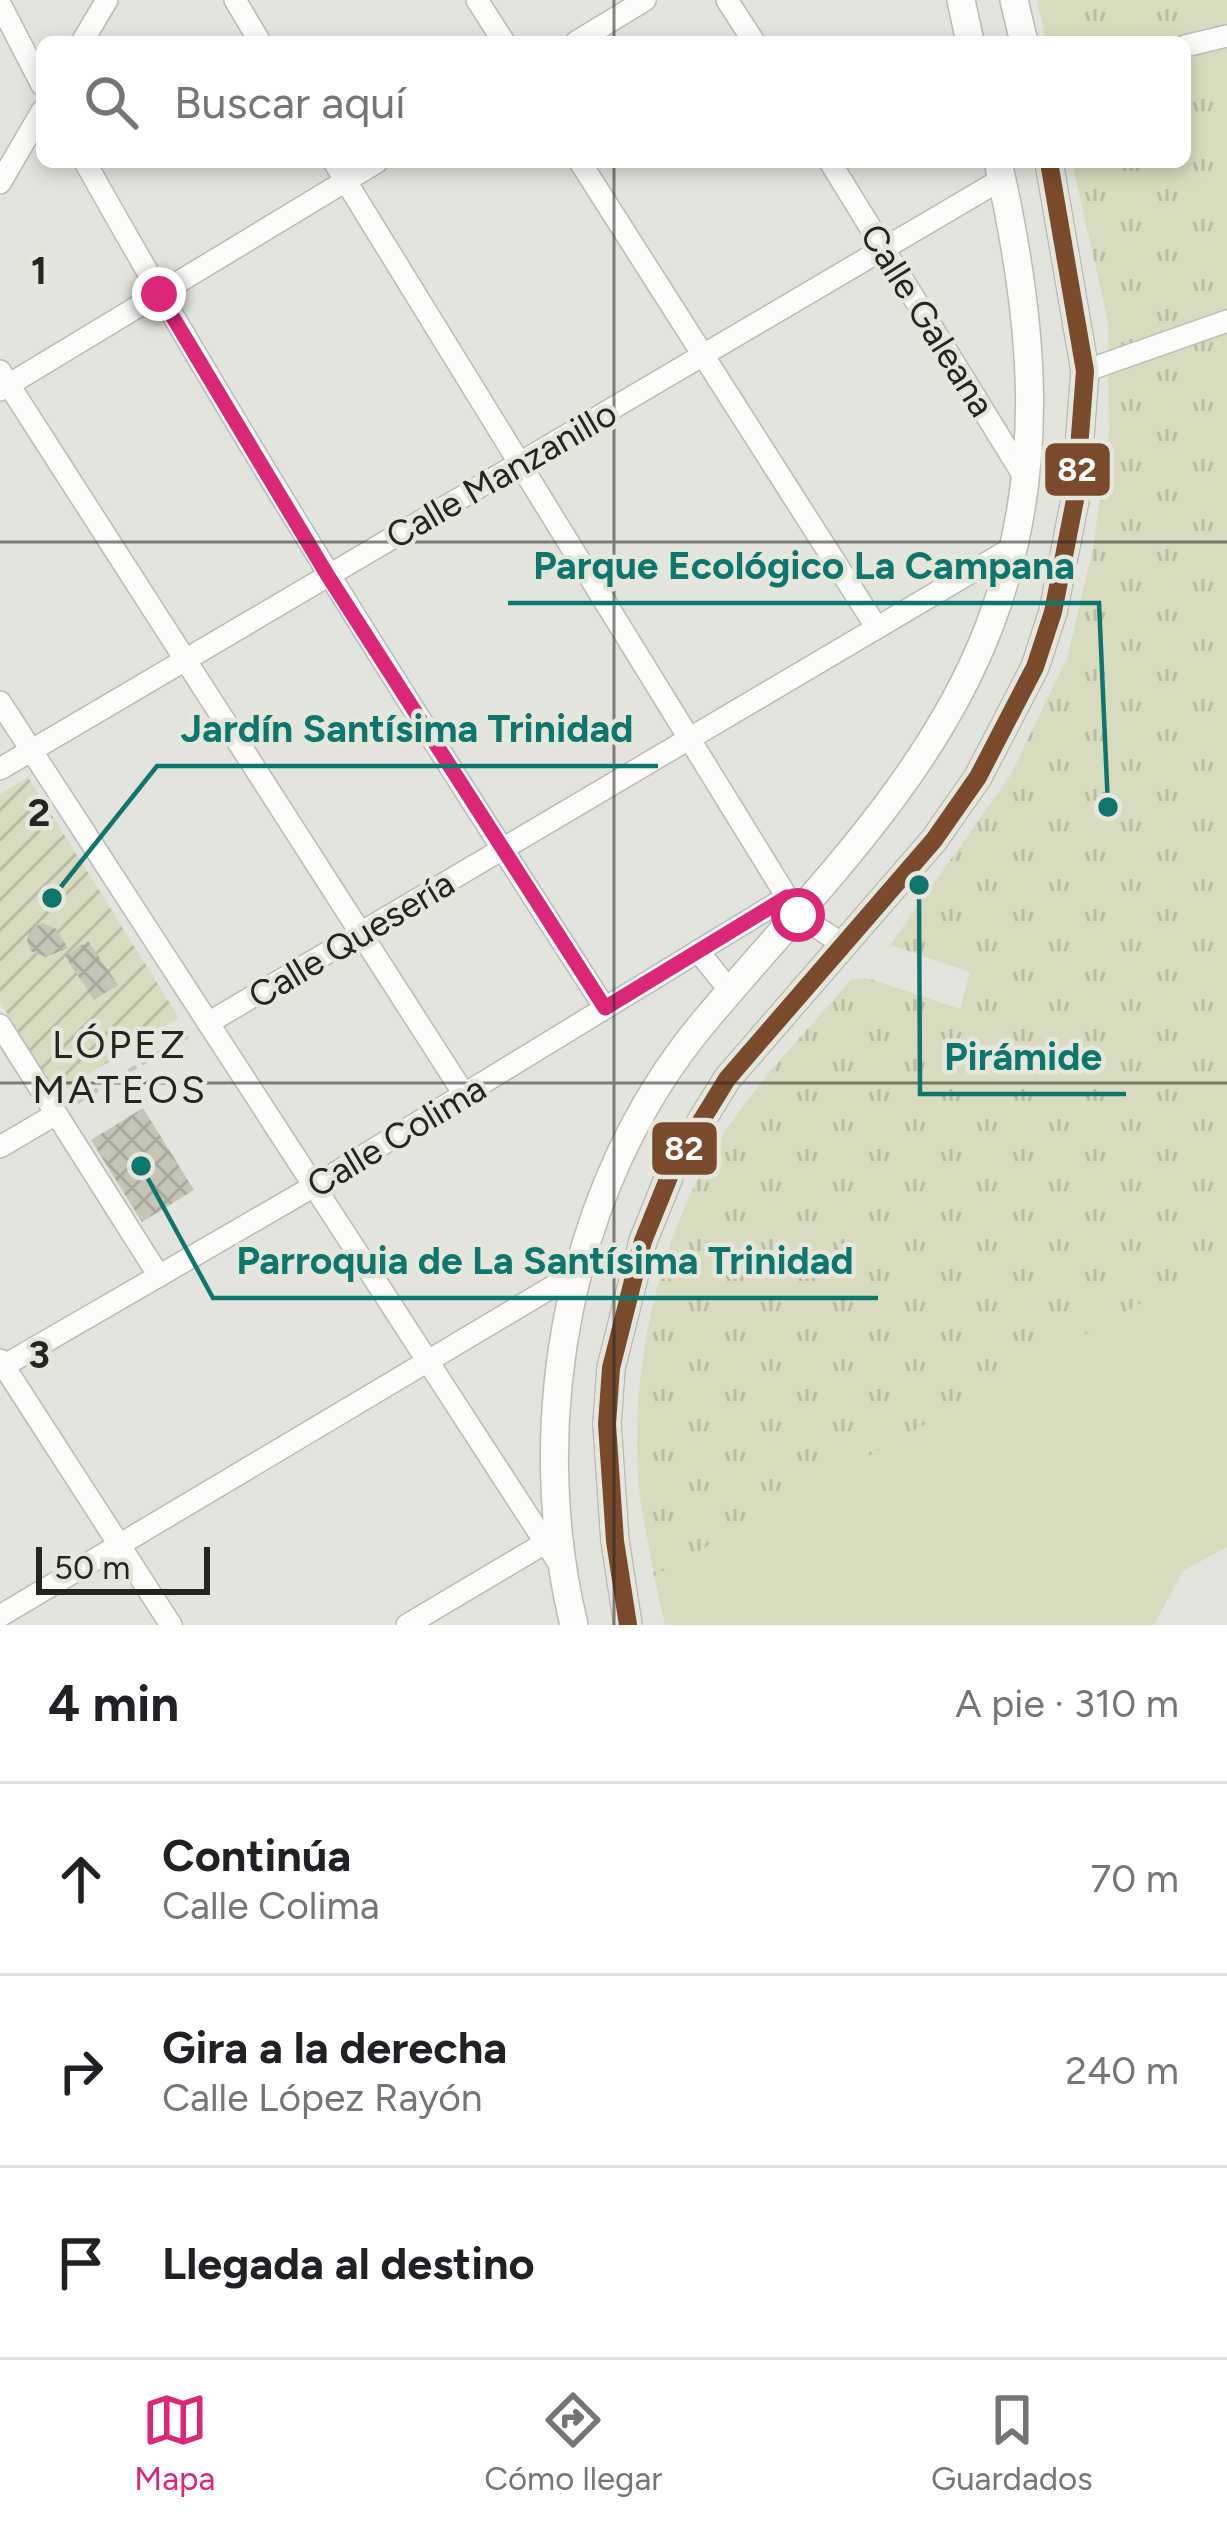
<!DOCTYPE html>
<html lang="es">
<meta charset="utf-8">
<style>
:root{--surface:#fff;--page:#f2f2f2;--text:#202124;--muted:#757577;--line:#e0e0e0;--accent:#db2777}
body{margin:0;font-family:Figtree,sans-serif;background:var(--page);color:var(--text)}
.scale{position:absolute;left:36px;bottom:30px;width:174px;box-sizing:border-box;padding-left:12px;border:6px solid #242521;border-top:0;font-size:33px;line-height:42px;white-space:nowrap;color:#242521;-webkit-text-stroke:9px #e6e7dc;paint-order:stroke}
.stop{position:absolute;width:36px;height:36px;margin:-27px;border:9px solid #db2777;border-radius:50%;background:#fff}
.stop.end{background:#db2777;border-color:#fff;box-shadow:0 3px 12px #0008}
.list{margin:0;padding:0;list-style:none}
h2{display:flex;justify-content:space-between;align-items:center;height:156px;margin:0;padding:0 48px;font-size:51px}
h2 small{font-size:39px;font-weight:400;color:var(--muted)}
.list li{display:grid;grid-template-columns:78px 1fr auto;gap:36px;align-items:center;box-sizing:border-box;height:192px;padding:0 48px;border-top:3px solid var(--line)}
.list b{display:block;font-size:45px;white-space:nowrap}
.list p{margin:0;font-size:39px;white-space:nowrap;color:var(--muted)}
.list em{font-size:39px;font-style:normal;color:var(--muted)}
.icon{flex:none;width:66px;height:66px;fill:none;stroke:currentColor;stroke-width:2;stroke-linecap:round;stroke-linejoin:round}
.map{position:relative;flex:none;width:1227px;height:1625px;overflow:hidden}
.search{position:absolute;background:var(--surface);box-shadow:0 6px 18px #0003;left:36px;right:36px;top:36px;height:132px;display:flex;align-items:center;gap:30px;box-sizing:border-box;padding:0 42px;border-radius:18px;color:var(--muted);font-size:45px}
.sheet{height:732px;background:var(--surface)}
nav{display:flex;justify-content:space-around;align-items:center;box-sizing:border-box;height:168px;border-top:3px solid var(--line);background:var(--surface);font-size:33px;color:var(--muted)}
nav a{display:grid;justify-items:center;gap:6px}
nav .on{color:var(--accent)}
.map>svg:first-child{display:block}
.grass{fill:#d8dbbd}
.park{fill:url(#park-tufts)}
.garden{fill:url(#garden-furrows)}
.building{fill:url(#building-cross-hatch)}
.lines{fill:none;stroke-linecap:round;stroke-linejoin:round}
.minor-casing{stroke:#babab6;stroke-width:24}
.major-casing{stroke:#babab6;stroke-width:30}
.path{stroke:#c2c2c1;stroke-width:4.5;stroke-dasharray:9 6;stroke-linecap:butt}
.minor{stroke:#fbfbfa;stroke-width:21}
.major{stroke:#fbfbfa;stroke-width:27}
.bus-1-casing{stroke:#e6e7dc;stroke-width:27}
.bus-1{stroke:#7a4b2a;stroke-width:18}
.route{stroke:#db2777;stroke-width:15}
.grid{fill:none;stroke:#242521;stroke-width:3;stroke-opacity:0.55}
.labels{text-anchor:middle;stroke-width:9;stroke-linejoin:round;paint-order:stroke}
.street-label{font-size:36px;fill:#242521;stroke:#e6e7dc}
.neighbourhood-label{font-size:39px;letter-spacing:3px;fill:#242521;stroke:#e6e7dc}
.grid-label{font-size:39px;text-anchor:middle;font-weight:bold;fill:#242521;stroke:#e6e7dc;stroke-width:9;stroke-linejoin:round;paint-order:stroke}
.leader{fill:none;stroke:#0f766e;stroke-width:4.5}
.callout-dot{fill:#0f766e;stroke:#e6e7dc;stroke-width:4.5}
.callout-label{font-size:39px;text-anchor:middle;font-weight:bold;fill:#0f766e;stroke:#e6e7dc;stroke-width:9;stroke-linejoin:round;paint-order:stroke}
.line-badge{stroke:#e6e7dc;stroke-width:4.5}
.badge-label{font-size:33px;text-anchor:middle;font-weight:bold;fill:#fff}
</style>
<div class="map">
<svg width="1227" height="1625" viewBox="0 0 1227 1625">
<defs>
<pattern id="park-tufts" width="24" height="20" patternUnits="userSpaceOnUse" patternTransform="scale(3)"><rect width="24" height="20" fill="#d8dbbd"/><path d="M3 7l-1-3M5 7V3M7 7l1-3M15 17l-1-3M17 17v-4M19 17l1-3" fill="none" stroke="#b9bca2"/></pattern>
<pattern id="garden-furrows" width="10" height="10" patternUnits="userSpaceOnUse" patternTransform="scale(3)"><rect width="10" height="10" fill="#d8dbbd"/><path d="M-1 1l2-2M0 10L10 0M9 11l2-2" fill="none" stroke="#b9bca2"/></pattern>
<pattern id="building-cross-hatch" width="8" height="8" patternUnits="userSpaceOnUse" patternTransform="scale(3)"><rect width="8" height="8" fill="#c4c5b6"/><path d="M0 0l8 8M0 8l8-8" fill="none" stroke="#a8a99c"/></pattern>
</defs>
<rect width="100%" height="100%" fill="#e4e4df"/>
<path class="grass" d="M 1227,1255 L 1227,1547 L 1183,1571 L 1154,1625 L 665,1625 L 654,1576 Z"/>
<path class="park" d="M 1037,0 L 1227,0 L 1227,1255 L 654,1576 C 649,1543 640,1509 638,1476 C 631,1365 659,1238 718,1143 C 754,1084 806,1032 851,980 L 867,978 L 960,1009 L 970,972 L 890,945 L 1010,776 L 1068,656 L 1094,543 L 1109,431 L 1108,322 L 1072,162 L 1185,162 L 1185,42 L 1046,42 Z"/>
<path class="garden" d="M 28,777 L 179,1018 L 57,1094 L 0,1002 L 0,794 Z"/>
<g class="building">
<path d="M 42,923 L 56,929 L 68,948 L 46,957 L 31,951 L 27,941 L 29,931 Z"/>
<path d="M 88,941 L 118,985 L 94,1000 L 65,956 Z"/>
<path d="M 143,1108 L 194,1190 L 142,1222 L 91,1140 Z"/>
</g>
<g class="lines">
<g class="minor-casing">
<g id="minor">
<path d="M 235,0 L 260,42"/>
<path d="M 477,0 L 504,42"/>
<path d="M 727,0 L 754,42"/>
<path d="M 0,4 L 42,85"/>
<path d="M 82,42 L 107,0"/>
<path d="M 576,42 L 645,0"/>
<path d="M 1185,46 L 1227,36"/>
<path d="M 85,162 C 247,451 425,730 605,1008"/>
<path d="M 334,162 L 798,915 L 841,943"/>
<path d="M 580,162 L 877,628"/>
<path d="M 830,162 L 1025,478"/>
<path d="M 0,183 L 42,111"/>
<path d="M 0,371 L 464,1094"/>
<path d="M 1085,371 L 1227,321"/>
<path d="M 0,390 L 377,162"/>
<path d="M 0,702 L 560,1565"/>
<path d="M 0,769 L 1002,179"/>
<path d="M 698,951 L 731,992"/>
<path d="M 208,1023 L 1012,548"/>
<path d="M 0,1025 L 159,1276"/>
<path d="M 0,1147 L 56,1114"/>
<path d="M 0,1360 L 171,1625"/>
<path d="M 0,1368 L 314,1186 L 787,897"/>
<path d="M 0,1616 L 579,1271"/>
<path d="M 407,1625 L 545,1543"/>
</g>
</g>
<g class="major-casing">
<g id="major">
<path d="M 961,0 L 970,42"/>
<path d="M 1014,0 L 1024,42"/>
<path d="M 574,1625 C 525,1423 568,1185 703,1023 C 807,898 929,783 989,627 C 1049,471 1034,321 998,162"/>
<path d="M 628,1625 L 615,1541 L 607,1424 L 611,1368 L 643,1241 L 673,1167 L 727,1079 L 934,840 L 978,777 L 1035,667 L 1053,612 L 1075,500 L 1085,371 L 1049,162"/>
</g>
</g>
<path class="path" d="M 77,1102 L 191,1034"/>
<use href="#minor" class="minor"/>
<use href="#major" class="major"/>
<g class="bus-1-casing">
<path id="bus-1" d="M 628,1625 L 615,1541 L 607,1424 L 611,1368 L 643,1241 L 673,1167 L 727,1079 L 934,840 L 978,777 L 1035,667 L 1053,612 L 1075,500 L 1085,371 L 1049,162"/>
</g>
<use href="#bus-1" class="bus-1"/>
</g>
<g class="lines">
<path class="route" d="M 159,294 L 328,576 L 605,1008 L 787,897 L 798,915"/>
</g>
<path class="grid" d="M 614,0 L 614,42M 614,162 L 614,1625M 0,542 L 1227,542M 0,1083 L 1227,1083"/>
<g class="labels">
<g class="street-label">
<text transform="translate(928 320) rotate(58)" y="13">Calle Galeana</text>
<text transform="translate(501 474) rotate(-30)" y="13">Calle Manzanillo</text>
<text transform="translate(351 939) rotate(-31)" y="13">Calle Quesería</text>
<text transform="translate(396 1136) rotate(-31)" y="13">Calle Colima</text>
</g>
<g class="neighbourhood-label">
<text x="120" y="1058">LÓPEZ<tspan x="120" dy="45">MATEOS</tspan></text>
</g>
</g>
<g class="grid-label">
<text x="39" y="284">1</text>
<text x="39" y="826">2</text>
<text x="39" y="1368">3</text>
</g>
<path class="leader" d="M1108 807L1099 603H508M52 898L157 766H658M919 885L920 1094H1126M141 1166L213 1298H878"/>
<g class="callout-dot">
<circle cx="1108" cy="807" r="12"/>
<circle cx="52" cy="898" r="12"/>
<circle cx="919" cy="885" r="12"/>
<circle cx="141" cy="1166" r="12"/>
</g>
<g class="callout-label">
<text x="804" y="579">Parque Ecológico La Campana</text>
<text x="407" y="742">Jardín Santísima Trinidad</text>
<text x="1023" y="1070">Pirámide</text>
<text x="545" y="1274">Parroquia de La Santísima Trinidad</text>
</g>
<g class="line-badge">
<rect x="1043" y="441" width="69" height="57" rx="12" fill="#7a4b2a"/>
<rect x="650" y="1120" width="69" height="57" rx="12" fill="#7a4b2a"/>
</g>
<g class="badge-label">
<text x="1077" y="481">82</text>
<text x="684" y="1160">82</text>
</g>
</svg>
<div class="scale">50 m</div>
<div class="stop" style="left:798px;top:915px"></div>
<div class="stop end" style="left:159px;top:294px"></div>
<div class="search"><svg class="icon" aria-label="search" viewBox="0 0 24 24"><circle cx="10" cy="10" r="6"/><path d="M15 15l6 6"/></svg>Buscar aquí</div>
</div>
<section class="sheet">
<h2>4 min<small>A pie · 310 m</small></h2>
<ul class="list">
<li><svg class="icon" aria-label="ahead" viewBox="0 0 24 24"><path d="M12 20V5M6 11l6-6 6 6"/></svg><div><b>Continúa</b><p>Calle Colima</p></div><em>70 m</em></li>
<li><svg class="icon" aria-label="right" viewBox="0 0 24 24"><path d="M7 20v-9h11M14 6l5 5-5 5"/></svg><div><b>Gira a la derecha</b><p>Calle López Rayón</p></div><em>240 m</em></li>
<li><svg class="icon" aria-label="arrive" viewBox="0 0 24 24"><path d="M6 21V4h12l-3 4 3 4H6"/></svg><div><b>Llegada al destino</b></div></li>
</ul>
</section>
<nav>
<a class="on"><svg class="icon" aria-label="map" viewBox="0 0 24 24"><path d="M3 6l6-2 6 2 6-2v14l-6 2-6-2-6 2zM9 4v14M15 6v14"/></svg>Mapa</a>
<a><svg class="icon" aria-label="directions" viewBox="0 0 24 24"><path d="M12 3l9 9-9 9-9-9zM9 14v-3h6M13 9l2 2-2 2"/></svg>Cómo llegar</a>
<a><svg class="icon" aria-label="saved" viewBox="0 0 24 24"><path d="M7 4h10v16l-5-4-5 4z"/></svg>Guardados</a>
</nav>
